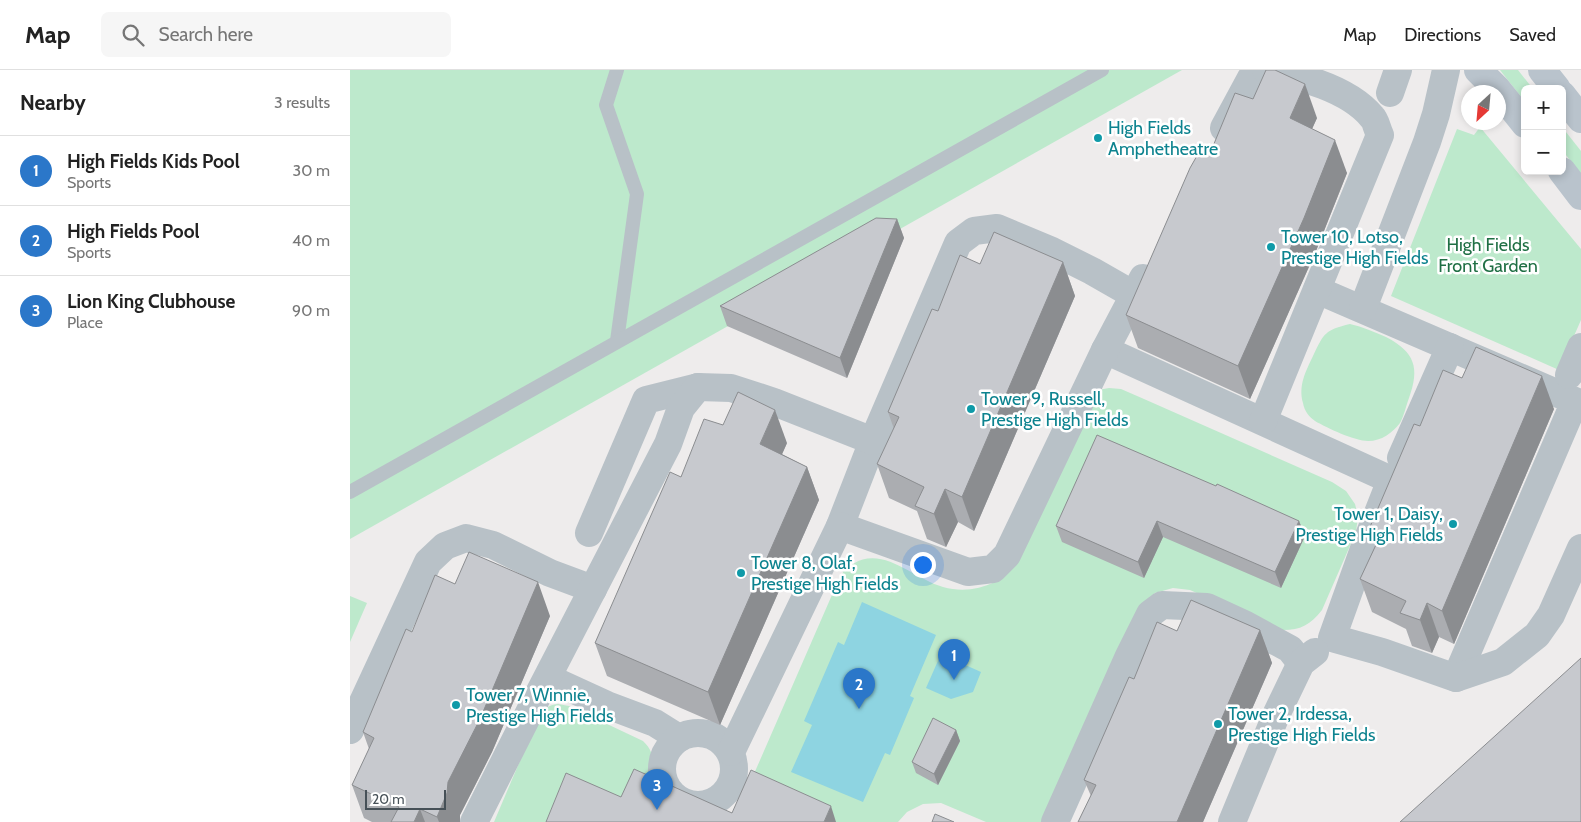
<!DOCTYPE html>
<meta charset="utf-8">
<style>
:root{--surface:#fff;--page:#f6f6f6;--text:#222;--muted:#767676;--line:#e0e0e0;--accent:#2b77c9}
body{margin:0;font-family:Cabin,sans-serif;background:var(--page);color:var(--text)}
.controls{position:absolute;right:15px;top:15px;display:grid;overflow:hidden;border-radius:8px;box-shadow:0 2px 8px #0003}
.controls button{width:45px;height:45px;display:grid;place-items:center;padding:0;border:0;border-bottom:1px solid var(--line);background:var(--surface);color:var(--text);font:25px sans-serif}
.compass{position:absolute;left:1111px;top:15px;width:45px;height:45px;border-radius:50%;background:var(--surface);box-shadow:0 2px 8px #0003;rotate:206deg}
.scale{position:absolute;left:15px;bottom:12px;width:81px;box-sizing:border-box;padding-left:5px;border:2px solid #465057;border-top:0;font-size:14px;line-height:18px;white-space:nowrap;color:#465057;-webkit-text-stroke:4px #fff;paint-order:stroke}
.you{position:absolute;left:572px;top:494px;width:18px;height:18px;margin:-12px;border:4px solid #fff;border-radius:50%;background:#1a73e8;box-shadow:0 0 0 8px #1a73e833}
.badge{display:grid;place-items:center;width:32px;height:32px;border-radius:50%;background:var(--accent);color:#fff;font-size:16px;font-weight:700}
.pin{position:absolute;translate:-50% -41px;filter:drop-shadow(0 1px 2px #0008)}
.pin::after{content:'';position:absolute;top:26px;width:18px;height:15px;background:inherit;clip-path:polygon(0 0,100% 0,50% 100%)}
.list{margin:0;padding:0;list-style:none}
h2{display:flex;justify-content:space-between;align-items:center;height:65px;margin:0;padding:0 20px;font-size:21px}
h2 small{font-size:16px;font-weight:400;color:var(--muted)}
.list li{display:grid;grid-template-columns:32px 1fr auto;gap:15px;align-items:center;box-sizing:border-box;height:70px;padding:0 20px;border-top:1px solid var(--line)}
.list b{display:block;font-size:19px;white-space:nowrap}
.list p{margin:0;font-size:16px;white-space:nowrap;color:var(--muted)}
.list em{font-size:16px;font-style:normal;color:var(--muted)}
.icon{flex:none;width:28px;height:28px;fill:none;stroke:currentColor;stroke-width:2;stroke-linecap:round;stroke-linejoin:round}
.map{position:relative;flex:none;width:1231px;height:752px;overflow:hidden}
header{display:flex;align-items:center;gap:30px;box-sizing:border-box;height:70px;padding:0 25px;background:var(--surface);border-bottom:1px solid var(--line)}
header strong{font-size:24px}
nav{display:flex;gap:28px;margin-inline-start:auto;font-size:18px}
.search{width:350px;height:45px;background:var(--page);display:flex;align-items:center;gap:12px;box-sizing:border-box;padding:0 18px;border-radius:8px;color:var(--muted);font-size:19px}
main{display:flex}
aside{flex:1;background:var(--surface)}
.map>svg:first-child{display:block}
.green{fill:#bde9cc}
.water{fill:#8ed4e1}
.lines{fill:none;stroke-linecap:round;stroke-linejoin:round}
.lane{stroke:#b8c1c7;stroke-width:14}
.street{stroke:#b8c1c7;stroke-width:28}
.secondary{stroke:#b9c3cc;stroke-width:28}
.wall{fill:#abadb1}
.shaded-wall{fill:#8b8d90}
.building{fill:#c7c9ce;stroke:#8b8d90}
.culture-dot{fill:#0f9aa8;stroke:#fff;stroke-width:2}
.labels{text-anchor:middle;stroke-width:5;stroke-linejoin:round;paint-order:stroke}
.culture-label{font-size:18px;fill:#0d838f;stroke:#fff;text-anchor:start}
.park-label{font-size:18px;fill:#1f6f44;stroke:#fff}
</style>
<header>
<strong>Map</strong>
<div class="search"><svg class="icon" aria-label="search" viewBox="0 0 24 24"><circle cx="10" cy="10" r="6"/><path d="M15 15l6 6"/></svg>Search here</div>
<nav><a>Map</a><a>Directions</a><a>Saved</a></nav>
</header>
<main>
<aside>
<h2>Nearby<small>3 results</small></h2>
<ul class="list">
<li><span class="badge">1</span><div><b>High Fields Kids Pool</b><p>Sports</p></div><em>30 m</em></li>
<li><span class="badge">2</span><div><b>High Fields Pool</b><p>Sports</p></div><em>40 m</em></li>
<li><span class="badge">3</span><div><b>Lion King Clubhouse</b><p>Place</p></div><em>90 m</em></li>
</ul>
</aside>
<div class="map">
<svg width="1231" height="752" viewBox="0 0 1231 752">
<rect width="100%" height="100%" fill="#eeecec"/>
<g class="green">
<path d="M 0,0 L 832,0 L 0,469 Z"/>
<path d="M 1150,0 L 1168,0 L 1183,19 L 1175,19 L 1175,32 Z"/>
<path d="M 1130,57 L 1231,179 L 1231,250 L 1209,300 L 1041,226 L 1107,59 L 1124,65 Z"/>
<path d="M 1212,57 L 1231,81 L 1231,104 L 1212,80 Z"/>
<path d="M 1000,254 C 1013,257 1024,262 1036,267 C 1065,282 1070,298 1059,328 C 1056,336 1054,346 1050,353 C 1042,363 1032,371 1018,371 C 1005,371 977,358 965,351 C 959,347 954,340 953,333 C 948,315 956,301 963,286 C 974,263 975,260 1000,254 Z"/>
<path d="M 759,318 L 771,319 L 794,329 L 982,412 L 996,421 L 1005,434 L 1008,446 L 1006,462 L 972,540 C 960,556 948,561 929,560 L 840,520 L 823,518 L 805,523 L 792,534 L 695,752 L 636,752 L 591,733 L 573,734 L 557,742 L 548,752 L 383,752 L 485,518 C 488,512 490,506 494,501 C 496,498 500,496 503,494 C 533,475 564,509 593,517 C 611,522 628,520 645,512 L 748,320 Z"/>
<path d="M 0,526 L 17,533 L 0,572 Z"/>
<path d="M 208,634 L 219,636 L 293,671 C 309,686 302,700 298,720 L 355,752 L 144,752 L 189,646 C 195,638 198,635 208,634 Z"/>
</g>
<g class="water">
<path d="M 512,532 L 586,565 L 560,626 L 564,628 L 540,685 L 535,683 L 513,732 L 441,702 L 462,655 L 454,651 L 488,572 L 494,575 Z"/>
<path d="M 591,584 L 631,602 L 623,622 L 601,629 L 576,618 Z"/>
</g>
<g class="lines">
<g class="lane">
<path d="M 267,0 L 256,35 L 287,124 L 267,271"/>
<path d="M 0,422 L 752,0"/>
</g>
<g class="street">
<path d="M 1040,23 L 1048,0"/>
<path d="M 874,58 L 901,8 L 913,0"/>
<path d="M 967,220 L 1225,331 L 1106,608"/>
<path d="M 1013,238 L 1077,72 L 1086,44 L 1096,0"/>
<path d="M 755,280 L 1041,410 L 1015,476 L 982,568 L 1032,582 L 1106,608 L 1153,592 L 1187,565 L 1201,545 L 1231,478"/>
<path d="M 1219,305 L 1231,277"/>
<path d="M 913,351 L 1030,65 C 1027,59 1026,51 1022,47 C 999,19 950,6 916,0"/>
<path d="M 1051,388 L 1100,277"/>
<path d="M 490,456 L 523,371"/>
<path d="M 239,463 L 296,330 L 348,317"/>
<path d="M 198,608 L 257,635 L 305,653 L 329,668"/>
<path d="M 0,660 L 78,492 L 95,476 L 116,468 L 143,475 L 200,503 L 243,519"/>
<circle cx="348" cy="699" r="36"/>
<path d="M 381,682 L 490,456 L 618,502 L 643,499 L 657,485 L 755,280 L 793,208"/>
<path d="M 124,752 L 185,631 L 318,374 L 331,338 L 348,317 L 381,318 L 424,332 L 523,371 L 608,173 L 624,161 L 647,158 L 702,181 L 742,201 L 784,225"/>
<path d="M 705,752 L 779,586 L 800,544 L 812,535 L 857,537 L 896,555 L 940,579 L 951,593"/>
<path d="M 882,752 L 927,643 L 951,593 L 965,582"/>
</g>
<g class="secondary">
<path d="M 1128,0 L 1147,19 L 1175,54"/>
<path d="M 1192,0 L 1207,19"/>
<path d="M 1212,25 L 1231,49"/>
<path d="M 1212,101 L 1231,126"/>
</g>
</g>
<g class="wall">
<path d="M 903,29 L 967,48 L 962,59 L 997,103 L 966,181 L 900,329 L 788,278 L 776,245 L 861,81 Z"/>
<path d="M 547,149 L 554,168 L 497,308 L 377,256 L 370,236 Z"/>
<path d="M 713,192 L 725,226 L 624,461 L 608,452 L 596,477 L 577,469 L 567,441 L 539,428 L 527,394 L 544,359 L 538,342 L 630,194 Z"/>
<path d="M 1112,308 L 1204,339 L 1104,574 L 1089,567 L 1082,583 L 1062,576 L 1056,559 L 1022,542 L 1010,509 L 1026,474 L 1020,457 L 1070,356 Z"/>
<path d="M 437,373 L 432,384 L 457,397 L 469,430 L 370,655 L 257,606 L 245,573 L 331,407 Z"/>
<path d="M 866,416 L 949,451 L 955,466 L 931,518 L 813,467 L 794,508 L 712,472 L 706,456 Z"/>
<path d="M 200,546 L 142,682 L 110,745 L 110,752 L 22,752 L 14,748 L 2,715 L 19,679 L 13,662 L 62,562 Z"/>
<path d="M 910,560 L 922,593 L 853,752 L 728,752 L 741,726 L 734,710 L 784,609 L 827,561 Z"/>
<path d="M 606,660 L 610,671 L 588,715 L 566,703 L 562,692 Z"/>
</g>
<g class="shaded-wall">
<path d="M 955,14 L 967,48 L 952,81 L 940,48 Z"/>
<path d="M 985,70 L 997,103 L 966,181 L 900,329 L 888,296 Z"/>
<path d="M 547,149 L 554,168 L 497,308 L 490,288 Z"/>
<path d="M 713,192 L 725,226 L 624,461 L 612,427 Z"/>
<path d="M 1192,306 L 1204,339 L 1104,574 L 1092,541 Z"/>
<path d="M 425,340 L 437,373 L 422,407 L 410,374 Z"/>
<path d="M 457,397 L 469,430 L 370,655 L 358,622 Z"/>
<path d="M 595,419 L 608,452 L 596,477 L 584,444 Z"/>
<path d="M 807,451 L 813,467 L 794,508 L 788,492 Z"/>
<path d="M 949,451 L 955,466 L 931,518 L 925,502 Z"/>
<path d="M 188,512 L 200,546 L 142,682 L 110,745 L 110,752 L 89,752 L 87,747 L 98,712 Z"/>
<path d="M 1077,533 L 1089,567 L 1082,583 L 1070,550 Z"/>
<path d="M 910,560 L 922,593 L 853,752 L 827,752 Z"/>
<path d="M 606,660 L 610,671 L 588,715 L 584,704 Z"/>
<path d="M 481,736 L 486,752 L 474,752 Z"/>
<path d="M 70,739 L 75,752 L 64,752 Z"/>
</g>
<g class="building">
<path d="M 916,0 L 925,0 L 955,14 L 940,48 L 985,70 L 954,148 L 888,296 L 776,245 L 840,98 L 852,77 L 861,81 L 885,23 L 903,29 Z"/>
<path d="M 526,148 L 547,149 L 490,288 L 370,236 Z"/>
<path d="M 644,162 L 713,192 L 612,427 L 595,419 L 584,444 L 565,436 L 574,417 L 527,394 L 549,347 L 538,342 L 582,239 L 588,241 L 610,185 L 630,194 Z"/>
<path d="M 1126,277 L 1192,306 L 1092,541 L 1077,533 L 1070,550 L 1050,543 L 1056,531 L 1010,509 L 1032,462 L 1020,457 L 1064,354 L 1070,356 L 1093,300 L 1112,308 Z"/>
<path d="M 388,322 L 425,340 L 410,374 L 457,397 L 358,622 L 245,573 L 320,402 L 331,407 L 354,349 L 373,355 Z"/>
<path d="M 747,365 L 866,416 L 867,414 L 949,451 L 925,502 L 807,451 L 788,492 L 706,456 Z"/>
<path d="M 119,482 L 188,512 L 130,649 L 98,712 L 97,723 L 87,747 L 70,739 L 64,752 L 41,752 L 49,737 L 2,715 L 24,668 L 13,662 L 56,559 L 62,562 L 85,505 L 105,514 Z"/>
<path d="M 841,530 L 910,560 L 827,752 L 728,752 L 746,715 L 734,710 L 779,607 L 784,609 L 807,552 L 827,561 Z"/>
<path d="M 1231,588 L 1231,752 L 1050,752 Z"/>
<path d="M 583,648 L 606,660 L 584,704 L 562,692 Z"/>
<path d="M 284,699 L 382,743 L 401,700 L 481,736 L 474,752 L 196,752 L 216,703 L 271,727 Z"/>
<path d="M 585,744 L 604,752 L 582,752 Z"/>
</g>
<g class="culture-dot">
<circle cx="748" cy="68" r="5"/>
<circle cx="921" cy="177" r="5"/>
<circle cx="621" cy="339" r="5"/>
<circle cx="1103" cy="454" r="5"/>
<circle cx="391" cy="503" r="5"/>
<circle cx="106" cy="635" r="5"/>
<circle cx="868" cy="654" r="5"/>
</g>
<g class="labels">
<g class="culture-label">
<text x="758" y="64">High Fields<tspan x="758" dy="21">Amphetheatre</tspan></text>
<text x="931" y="173">Tower 10, Lotso,<tspan x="931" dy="21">Prestige High Fields</tspan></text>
<text x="631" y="335">Tower 9, Russell,<tspan x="631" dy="21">Prestige High Fields</tspan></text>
<text x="1093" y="450" text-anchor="end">Tower 1, Daisy,<tspan x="1093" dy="21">Prestige High Fields</tspan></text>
<text x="401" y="499">Tower 8, Olaf,<tspan x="401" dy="21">Prestige High Fields</tspan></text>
<text x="116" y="631">Tower 7, Winnie,<tspan x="116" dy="21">Prestige High Fields</tspan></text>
<text x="878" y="650">Tower 2, Irdessa,<tspan x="878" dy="21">Prestige High Fields</tspan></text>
</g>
<g class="park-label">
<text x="1138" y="181">High Fields<tspan x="1138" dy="21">Front Garden</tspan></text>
</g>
</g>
</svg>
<div class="controls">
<button>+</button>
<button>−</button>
</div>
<svg class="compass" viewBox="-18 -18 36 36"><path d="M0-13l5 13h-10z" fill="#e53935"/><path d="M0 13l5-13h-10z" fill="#767676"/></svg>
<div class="scale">20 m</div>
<div class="you"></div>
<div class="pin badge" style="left:604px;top:610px">1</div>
<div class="pin badge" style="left:509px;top:639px">2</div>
<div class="pin badge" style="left:307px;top:740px">3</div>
</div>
</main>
